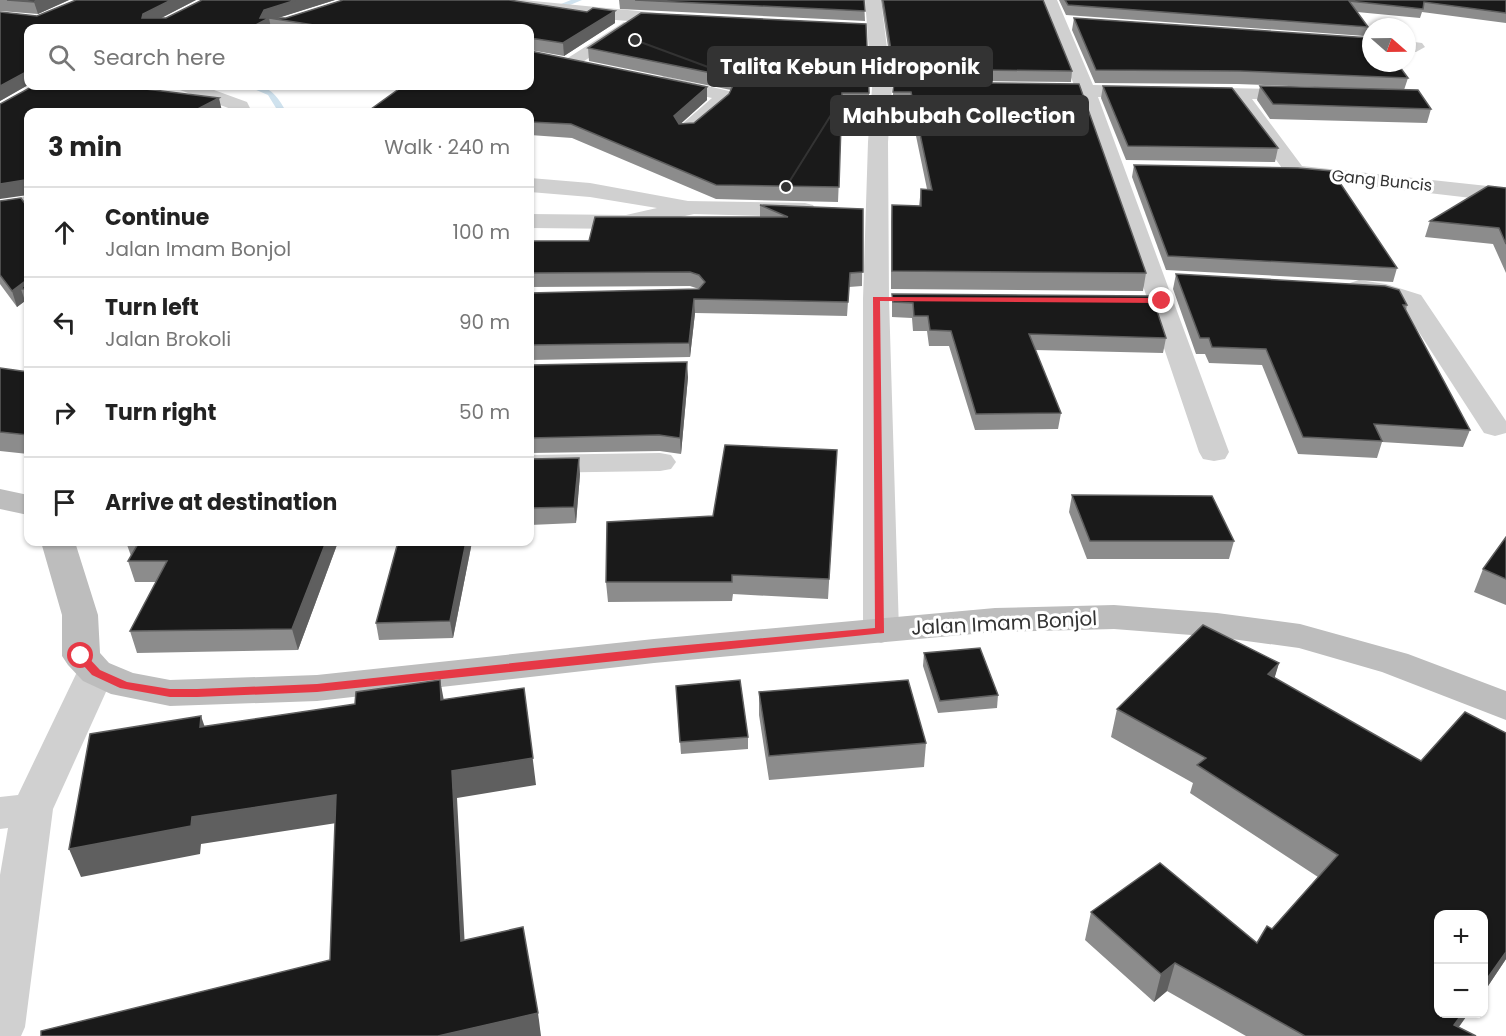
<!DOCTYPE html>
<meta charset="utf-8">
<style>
:root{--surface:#fff;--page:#f2f2f2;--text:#222;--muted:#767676;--line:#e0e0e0}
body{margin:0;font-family:Poppins,sans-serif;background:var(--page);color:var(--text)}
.controls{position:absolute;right:18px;bottom:18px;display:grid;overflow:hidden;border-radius:12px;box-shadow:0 2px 4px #0004}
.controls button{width:54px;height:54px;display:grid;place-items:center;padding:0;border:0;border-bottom:2px solid var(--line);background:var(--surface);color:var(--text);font:30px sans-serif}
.compass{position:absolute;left:1362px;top:18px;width:54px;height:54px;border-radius:50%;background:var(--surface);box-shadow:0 2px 4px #0004;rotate:110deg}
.stop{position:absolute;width:18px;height:18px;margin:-14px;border:4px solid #e63946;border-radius:50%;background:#fff}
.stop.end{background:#e63946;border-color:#fff;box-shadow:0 2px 6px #0008}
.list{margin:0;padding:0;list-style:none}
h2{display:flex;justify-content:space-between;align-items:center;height:78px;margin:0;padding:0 24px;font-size:26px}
h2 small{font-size:20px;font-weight:400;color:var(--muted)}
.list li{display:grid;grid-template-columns:39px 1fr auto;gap:18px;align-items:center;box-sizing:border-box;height:90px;padding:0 24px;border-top:2px solid var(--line)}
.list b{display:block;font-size:22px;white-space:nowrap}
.list p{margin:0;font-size:20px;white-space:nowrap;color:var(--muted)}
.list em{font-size:20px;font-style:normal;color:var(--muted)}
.icon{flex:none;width:33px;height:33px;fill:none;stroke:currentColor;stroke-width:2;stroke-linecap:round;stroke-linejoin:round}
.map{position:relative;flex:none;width:1506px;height:1036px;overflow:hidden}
.search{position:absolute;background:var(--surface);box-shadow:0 2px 4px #0004;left:24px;top:24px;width:510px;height:66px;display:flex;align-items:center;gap:15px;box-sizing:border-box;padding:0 21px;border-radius:12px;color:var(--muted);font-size:22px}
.panel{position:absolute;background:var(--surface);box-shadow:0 2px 4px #0004;left:24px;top:108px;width:510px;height:438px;border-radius:12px}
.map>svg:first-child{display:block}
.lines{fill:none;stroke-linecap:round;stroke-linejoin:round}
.stream{fill:#cfe2ee;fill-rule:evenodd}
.street{fill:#d0d0d0;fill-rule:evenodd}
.secondary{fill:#bdbdbd;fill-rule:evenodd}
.wall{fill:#8c8c8c}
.shaded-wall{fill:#5f5f5f}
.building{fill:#1a1a1a;stroke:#5f5f5f;stroke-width:1.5}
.route{fill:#e63946}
.labels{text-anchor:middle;stroke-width:6;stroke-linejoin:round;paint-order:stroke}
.far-street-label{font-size:16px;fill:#333;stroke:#fff}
.street-label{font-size:20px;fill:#333;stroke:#fff}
.leader{fill:none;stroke:#333;stroke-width:2}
.callout-dot{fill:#333;stroke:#fff;stroke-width:2}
.callout{fill:#333;stroke:#333;stroke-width:2}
.callout-label{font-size:21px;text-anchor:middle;font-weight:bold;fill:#fff}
</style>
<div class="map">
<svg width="1506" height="1036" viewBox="0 0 1506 1036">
<rect width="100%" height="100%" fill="#fff"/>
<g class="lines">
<g class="stream">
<path d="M 571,0 L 582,0 L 553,12 L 546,10 Z"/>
<path d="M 247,86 C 266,84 275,92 284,108 L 282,112 L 274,112 L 276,108 L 268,95 Z"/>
</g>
<g class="street">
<path d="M 474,0 L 523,0 L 680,15 L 688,20 L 680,25 L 590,18 L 482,5 Z"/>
<path d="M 865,0 L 881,0 L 892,88 L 888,142 L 889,299 L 899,631 L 894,639 L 881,643 L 868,639 L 863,631 L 863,299 L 868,142 L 872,88 Z"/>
<path d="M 1041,0 L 1057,0 L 1093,85 L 1310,90 L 1313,94 L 1310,98 L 1303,100 L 1252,99 L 1302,166 L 1506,188 L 1506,202 L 1282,176 L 1279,171 L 1282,168 L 1232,99 L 1098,97 L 1229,452 L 1225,459 L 1214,461 L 1203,459 L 1199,452 L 1079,96 L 1037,96 L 1027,90 L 1037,84 L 1074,85 Z"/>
<path d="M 624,22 L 633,27 L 630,31 L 575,67 L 563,67 L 560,63 Z"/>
<path d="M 1407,41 L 1422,43 L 1425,47 L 1416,52 L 1407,51 Z"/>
<path d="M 664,76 L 729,91 L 731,102 L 695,133 L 681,133 L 678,129 L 681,125 L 712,98 L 657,86 L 655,82 L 657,78 Z"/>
<path d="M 178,86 L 203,86 L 247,102 L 252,112 L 232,112 L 231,109 L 180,90 Z"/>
<path d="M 530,178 L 590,183 L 688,201 L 805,203 L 813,205 L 816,210 L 813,215 L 805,217 L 694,214 L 626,229 L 530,228 L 530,214 L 626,215 L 657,208 L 590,197 L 530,192 Z"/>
<path d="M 28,196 L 28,210 L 0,215 L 0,201 Z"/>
<path d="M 1359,280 L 1386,284 L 1421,295 L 1506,421 L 1506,433 L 1495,436 L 1484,433 L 1402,306 L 1381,299 L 1350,293 L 1346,288 L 1350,283 Z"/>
<path d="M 660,453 L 671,455 L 676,462 L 671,469 L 660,471 L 530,473 L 530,455 Z"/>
<path d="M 96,659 L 109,663 L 115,672 L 53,809 L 25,1027 L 21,1036 L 0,1036 L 0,875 L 8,828 L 0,829 L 0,797 L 18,795 L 77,672 L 83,663 Z"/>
</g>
<g class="secondary">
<path d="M 0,489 L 28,495 L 28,515 L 0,509 Z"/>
<path d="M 41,542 L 75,542 L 98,615 L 100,653 L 109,663 L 133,673 L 170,680 L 317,675 L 654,639 L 995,608 L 1114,605 L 1217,613 L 1300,624 L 1408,654 L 1506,691 L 1506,720 L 1382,672 L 1299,648 L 1217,637 L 1114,629 L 995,632 L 654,663 L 317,701 L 170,706 L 111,694 L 83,681 L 68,665 L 62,656 L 62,615 Z"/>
</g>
</g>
<g class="wall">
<path d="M 0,0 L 69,0 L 38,14 L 0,11 L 0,12 Z"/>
<path d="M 76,0 L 196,0 L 161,18 L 166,18 L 202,0 L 335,0 L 277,18 L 286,18 L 343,0 L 509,0 L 587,12 L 593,8 L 615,11 L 615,23 L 564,56 L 530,50 L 530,28 L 271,28 L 269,21 L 271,28 L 28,28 L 28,85 L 0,101 L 0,12 L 37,16 Z"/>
<path d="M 619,0 L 864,0 L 865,21 L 620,9 Z"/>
<path d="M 881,0 L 1043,0 L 1072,71 L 1071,82 L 893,80 Z"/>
<path d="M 1059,0 L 1506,0 L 1506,23 L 1422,12 L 1420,18 L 1357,12 L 1368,27 L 1365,36 L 1066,15 Z"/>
<path d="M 1074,18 L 1408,78 L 1404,90 L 1431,109 L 1427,123 L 1270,119 L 1257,100 L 1260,86 L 1341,88 L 1237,84 L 1095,83 L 1072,30 Z"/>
<path d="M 588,48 L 869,93 L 869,106 L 842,106 L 838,202 L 716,199 L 572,138 L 530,135 L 530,112 L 707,100 L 681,123 L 694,123 L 729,94 L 731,90 L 589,61 Z"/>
<path d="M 894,82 L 1079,84 L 1146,273 L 1143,291 L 891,289 L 891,222 L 892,205 L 919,206 L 921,189 L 927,189 L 910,107 L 892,107 Z"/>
<path d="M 1103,86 L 1278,148 L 1275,162 L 1126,160 L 1101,98 Z"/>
<path d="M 1134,165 L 1397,268 L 1393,282 L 1166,270 L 1132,177 Z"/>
<path d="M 1506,188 L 1506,273 L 1493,244 L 1425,237 L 1430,221 Z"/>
<path d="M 0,201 L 28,208 L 28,305 L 26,305 L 25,301 L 17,307 L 0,284 Z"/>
<path d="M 760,205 L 863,209 L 862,286 L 849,287 L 847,316 L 695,313 L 690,357 L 530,360 L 530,293 L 699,289 L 690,286 L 530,287 L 530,241 L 589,241 L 760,217 Z"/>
<path d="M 1176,274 L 1407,305 L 1406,311 L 1470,430 L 1463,447 L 1382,442 L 1377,458 L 1298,454 L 1262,365 L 1209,363 L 1205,354 L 1196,354 L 1173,289 Z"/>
<path d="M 892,294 L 1166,338 L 1163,353 L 1035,350 L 1061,413 L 1058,429 L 975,430 L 949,346 L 929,346 L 927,331 L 913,331 L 912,318 L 892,317 Z"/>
<path d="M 530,365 L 688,377 L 681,454 L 660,451 L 530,453 Z"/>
<path d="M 0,368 L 28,372 L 28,454 L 0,451 Z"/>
<path d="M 837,450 L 828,599 L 733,594 L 732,601 L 608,602 L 606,582 L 713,516 Z"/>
<path d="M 530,459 L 580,474 L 576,523 L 530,525 Z"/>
<path d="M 1072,495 L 1234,541 L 1229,559 L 1087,559 L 1069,512 Z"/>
<path d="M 1506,538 L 1506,605 L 1474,592 L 1483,569 Z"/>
<path d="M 126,542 L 338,542 L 298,650 L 137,653 L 130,631 L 156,582 L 135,582 L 128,561 L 131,556 Z"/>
<path d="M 472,542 L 453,638 L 379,640 L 376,623 Z"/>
<path d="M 1203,625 L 1279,663 L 1274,678 L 1421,761 L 1465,712 L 1506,733 L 1506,959 L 1484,992 L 1484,915 L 1438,915 L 1438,1014 L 1468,1014 L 1459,1027 L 1476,1036 L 1246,1036 L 1167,991 L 1154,1002 L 1085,940 L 1091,912 L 1160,863 L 1257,943 L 1267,926 L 1272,929 L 1318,877 L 1190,793 L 1193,783 L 1111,737 L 1117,709 Z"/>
<path d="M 924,653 L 998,695 L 997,708 L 938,713 L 923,666 Z"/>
<path d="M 676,686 L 748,737 L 748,749 L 681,754 Z"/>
<path d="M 759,692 L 926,743 L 924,767 L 769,780 L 759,715 Z"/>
</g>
<g class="shaded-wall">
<path d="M 39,0 L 69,0 L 38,14 L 34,2 Z"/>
<path d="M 171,0 L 196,0 L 146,26 L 142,18 L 143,14 Z"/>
<path d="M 296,0 L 335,0 L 275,19 L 269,18 L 271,28 L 250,28 L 260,18 L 264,10 Z"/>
<path d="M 615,11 L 615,23 L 564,56 L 563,43 Z"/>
<path d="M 27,71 L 28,76 L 28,85 L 0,101 L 0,86 Z"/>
<path d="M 142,86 L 169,86 L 141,101 L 137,88 Z"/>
<path d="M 707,87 L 707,100 L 675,129 L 674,116 Z"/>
<path d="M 219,98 L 222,111 L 220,112 L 192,112 Z"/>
<path d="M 28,178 L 28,195 L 0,199 L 0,184 Z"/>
<path d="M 28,279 L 28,289 L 21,289 L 25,301 L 17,307 L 12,291 Z"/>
<path d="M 694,299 L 695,313 L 690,357 L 689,343 Z"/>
<path d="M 687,362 L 688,377 L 681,454 L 680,438 Z"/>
<path d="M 579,458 L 580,474 L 576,523 L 574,507 Z"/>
<path d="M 326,542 L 338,542 L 298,650 L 292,629 Z"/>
<path d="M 466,542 L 472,542 L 453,638 L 450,621 Z"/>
<path d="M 1279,663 L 1271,690 L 1268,674 Z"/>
<path d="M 440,680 L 445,706 L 441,700 Z"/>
<path d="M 524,688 L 536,785 L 457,798 L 466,968 L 461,941 L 452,771 Z"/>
<path d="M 201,716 L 210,742 L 200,727 Z"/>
<path d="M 336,795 L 343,822 L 201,844 L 200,854 L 81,877 L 69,849 L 192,817 Z"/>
<path d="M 1506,952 L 1506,959 L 1484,992 L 1484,983 Z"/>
<path d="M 1175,963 L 1167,991 L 1154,1002 L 1161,974 Z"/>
<path d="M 538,1013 L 541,1036 L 438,1036 Z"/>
<path d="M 1462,1014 L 1468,1014 L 1452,1036 L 1454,1025 Z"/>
</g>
<g class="building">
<path d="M 7,0 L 39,0 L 34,2 Z"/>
<path d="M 76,0 L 171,0 L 143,14 L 142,18 L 166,18 L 202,0 L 296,0 L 264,10 L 260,18 L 269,18 L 250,28 L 28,28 L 28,71 L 0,86 L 0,12 L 37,16 Z"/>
<path d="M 343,0 L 509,0 L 587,12 L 593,8 L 615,11 L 563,43 L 530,38 L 530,28 L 333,28 L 269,18 L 286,18 Z"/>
<path d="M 635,0 L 864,0 L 865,11 Z"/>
<path d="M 883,0 L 1043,0 L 1072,71 L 894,69 Z"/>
<path d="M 1065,0 L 1506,0 L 1506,13 L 1424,2 L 1423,9 L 1349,1 L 1368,27 L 1068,5 Z"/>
<path d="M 641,13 L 866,24 L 869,93 L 842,93 L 839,187 L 716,185 L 571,124 L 530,122 L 530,112 L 367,112 L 403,86 L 530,86 L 530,51 L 707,87 L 674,116 L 679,124 L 694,123 L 729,94 L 734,83 L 731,77 L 588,48 Z"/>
<path d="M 1074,18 L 1371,38 L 1371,63 L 1397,63 L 1408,78 L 1240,71 L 1096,70 Z"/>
<path d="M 894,82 L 1079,84 L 1146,273 L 892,271 L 892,205 L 921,206 L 921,189 L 932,190 L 911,92 L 893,92 Z"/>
<path d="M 33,86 L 142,86 L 137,88 L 219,98 L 192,112 L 28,112 L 28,178 L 25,180 L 0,184 L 0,104 Z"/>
<path d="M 1103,86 L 1232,88 L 1278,148 L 1128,146 Z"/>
<path d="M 1260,86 L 1418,90 L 1431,109 L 1273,104 Z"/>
<path d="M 1134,165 L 1298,168 L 1332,171 L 1397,268 L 1168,256 Z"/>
<path d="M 1488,186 L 1506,188 L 1506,244 L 1499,228 L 1430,221 Z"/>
<path d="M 21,198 L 28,208 L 28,279 L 12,291 L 0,275 L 0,201 Z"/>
<path d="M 760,205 L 863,209 L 863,272 L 850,273 L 848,302 L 694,299 L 689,343 L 530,345 L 530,293 L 699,289 L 705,282 L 699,275 L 690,272 L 530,273 L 530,241 L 589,241 L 595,217 L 788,217 Z"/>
<path d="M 1176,274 L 1385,286 L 1399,290 L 1407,305 L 1403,305 L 1470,430 L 1374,424 L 1382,441 L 1303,437 L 1266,349 L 1212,347 L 1209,338 L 1200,338 Z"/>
<path d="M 28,281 L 28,289 L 21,289 Z"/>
<path d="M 892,294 L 1152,296 L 1166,338 L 1029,334 L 1061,413 L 976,414 L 951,331 L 930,330 L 928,316 L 914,316 L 913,303 L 893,302 Z"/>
<path d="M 687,362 L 680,438 L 659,435 L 530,438 L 530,365 Z"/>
<path d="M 0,368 L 28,372 L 28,435 L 0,432 Z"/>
<path d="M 725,445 L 837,450 L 829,579 L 732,575 L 732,582 L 606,582 L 607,522 L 713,516 Z"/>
<path d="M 579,458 L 574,507 L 530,508 L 530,459 Z"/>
<path d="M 1072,495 L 1212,496 L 1234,541 L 1090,541 Z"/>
<path d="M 1506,537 L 1506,579 L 1483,569 Z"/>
<path d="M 139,542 L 326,542 L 292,629 L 130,631 L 167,561 L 128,561 Z"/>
<path d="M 398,542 L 466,542 L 450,621 L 376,623 Z"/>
<path d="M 1203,625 L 1279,663 L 1268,674 L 1421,761 L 1465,712 L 1506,733 L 1506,952 L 1484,983 L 1484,915 L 1438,915 L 1438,1014 L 1462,1014 L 1454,1025 L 1476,1036 L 1305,1036 L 1175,963 L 1161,974 L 1091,912 L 1160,863 L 1257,943 L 1267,926 L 1272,929 L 1338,855 L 1197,765 L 1206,758 L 1117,709 Z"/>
<path d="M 980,648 L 998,695 L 940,701 L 924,653 Z"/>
<path d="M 440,680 L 441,700 L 524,688 L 533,758 L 452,771 L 461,941 L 523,927 L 538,1013 L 438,1036 L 41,1036 L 41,1031 L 330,960 L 336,795 L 192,817 L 191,826 L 69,849 L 90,734 L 201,716 L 200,727 L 355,704 L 356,692 Z"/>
<path d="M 740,680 L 748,737 L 680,742 L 676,686 Z"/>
<path d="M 908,680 L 926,743 L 769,756 L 759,692 Z"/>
</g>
<path class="route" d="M 873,297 L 1162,298 L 1166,301 L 1162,303 L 880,301 L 884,633 L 317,692 L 197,697 L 170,697 L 120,688 L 92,675 L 75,656 L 85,654 L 100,670 L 127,682 L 170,689 L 197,689 L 317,684 L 654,648 L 875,628 Z"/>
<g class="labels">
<g class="far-street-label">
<text transform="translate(1382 180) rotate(6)" y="6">Gang Buncis</text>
</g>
<g class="street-label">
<text transform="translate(1004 623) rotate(-3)" y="7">Jalan Imam Bonjol</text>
</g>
</g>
<path class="leader" d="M635 40L708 67M786 187L831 115"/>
<g class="callout-dot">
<circle cx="635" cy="40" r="6"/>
<circle cx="786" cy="187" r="6"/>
</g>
<g class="callout">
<rect x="708" y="47" width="284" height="39" rx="6"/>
<rect x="831" y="96" width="257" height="39" rx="6"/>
</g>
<g class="callout-label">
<text x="850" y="74">Talita Kebun Hidroponik</text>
<text x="959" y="123">Mahbubah Collection</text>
</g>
</svg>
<div class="controls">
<button>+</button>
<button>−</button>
</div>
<svg class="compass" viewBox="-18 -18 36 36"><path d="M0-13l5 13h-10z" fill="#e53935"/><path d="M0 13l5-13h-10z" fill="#767676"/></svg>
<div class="stop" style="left:81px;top:656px"></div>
<div class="stop end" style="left:1162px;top:301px"></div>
<div class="search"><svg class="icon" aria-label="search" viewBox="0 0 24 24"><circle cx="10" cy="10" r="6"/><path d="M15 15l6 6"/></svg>Search here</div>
<section class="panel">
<h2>3 min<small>Walk · 240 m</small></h2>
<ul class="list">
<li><svg class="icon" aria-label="ahead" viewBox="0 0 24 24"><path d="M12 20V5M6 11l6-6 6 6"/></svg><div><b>Continue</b><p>Jalan Imam Bonjol</p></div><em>100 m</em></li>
<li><svg class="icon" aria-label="left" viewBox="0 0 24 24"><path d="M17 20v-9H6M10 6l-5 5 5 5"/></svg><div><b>Turn left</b><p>Jalan Brokoli</p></div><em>90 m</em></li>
<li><svg class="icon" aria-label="right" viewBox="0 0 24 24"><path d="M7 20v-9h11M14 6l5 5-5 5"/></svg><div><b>Turn right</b></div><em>50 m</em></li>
<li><svg class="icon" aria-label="arrive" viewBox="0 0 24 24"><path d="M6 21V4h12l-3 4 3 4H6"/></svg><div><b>Arrive at destination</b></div></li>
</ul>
</section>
</div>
